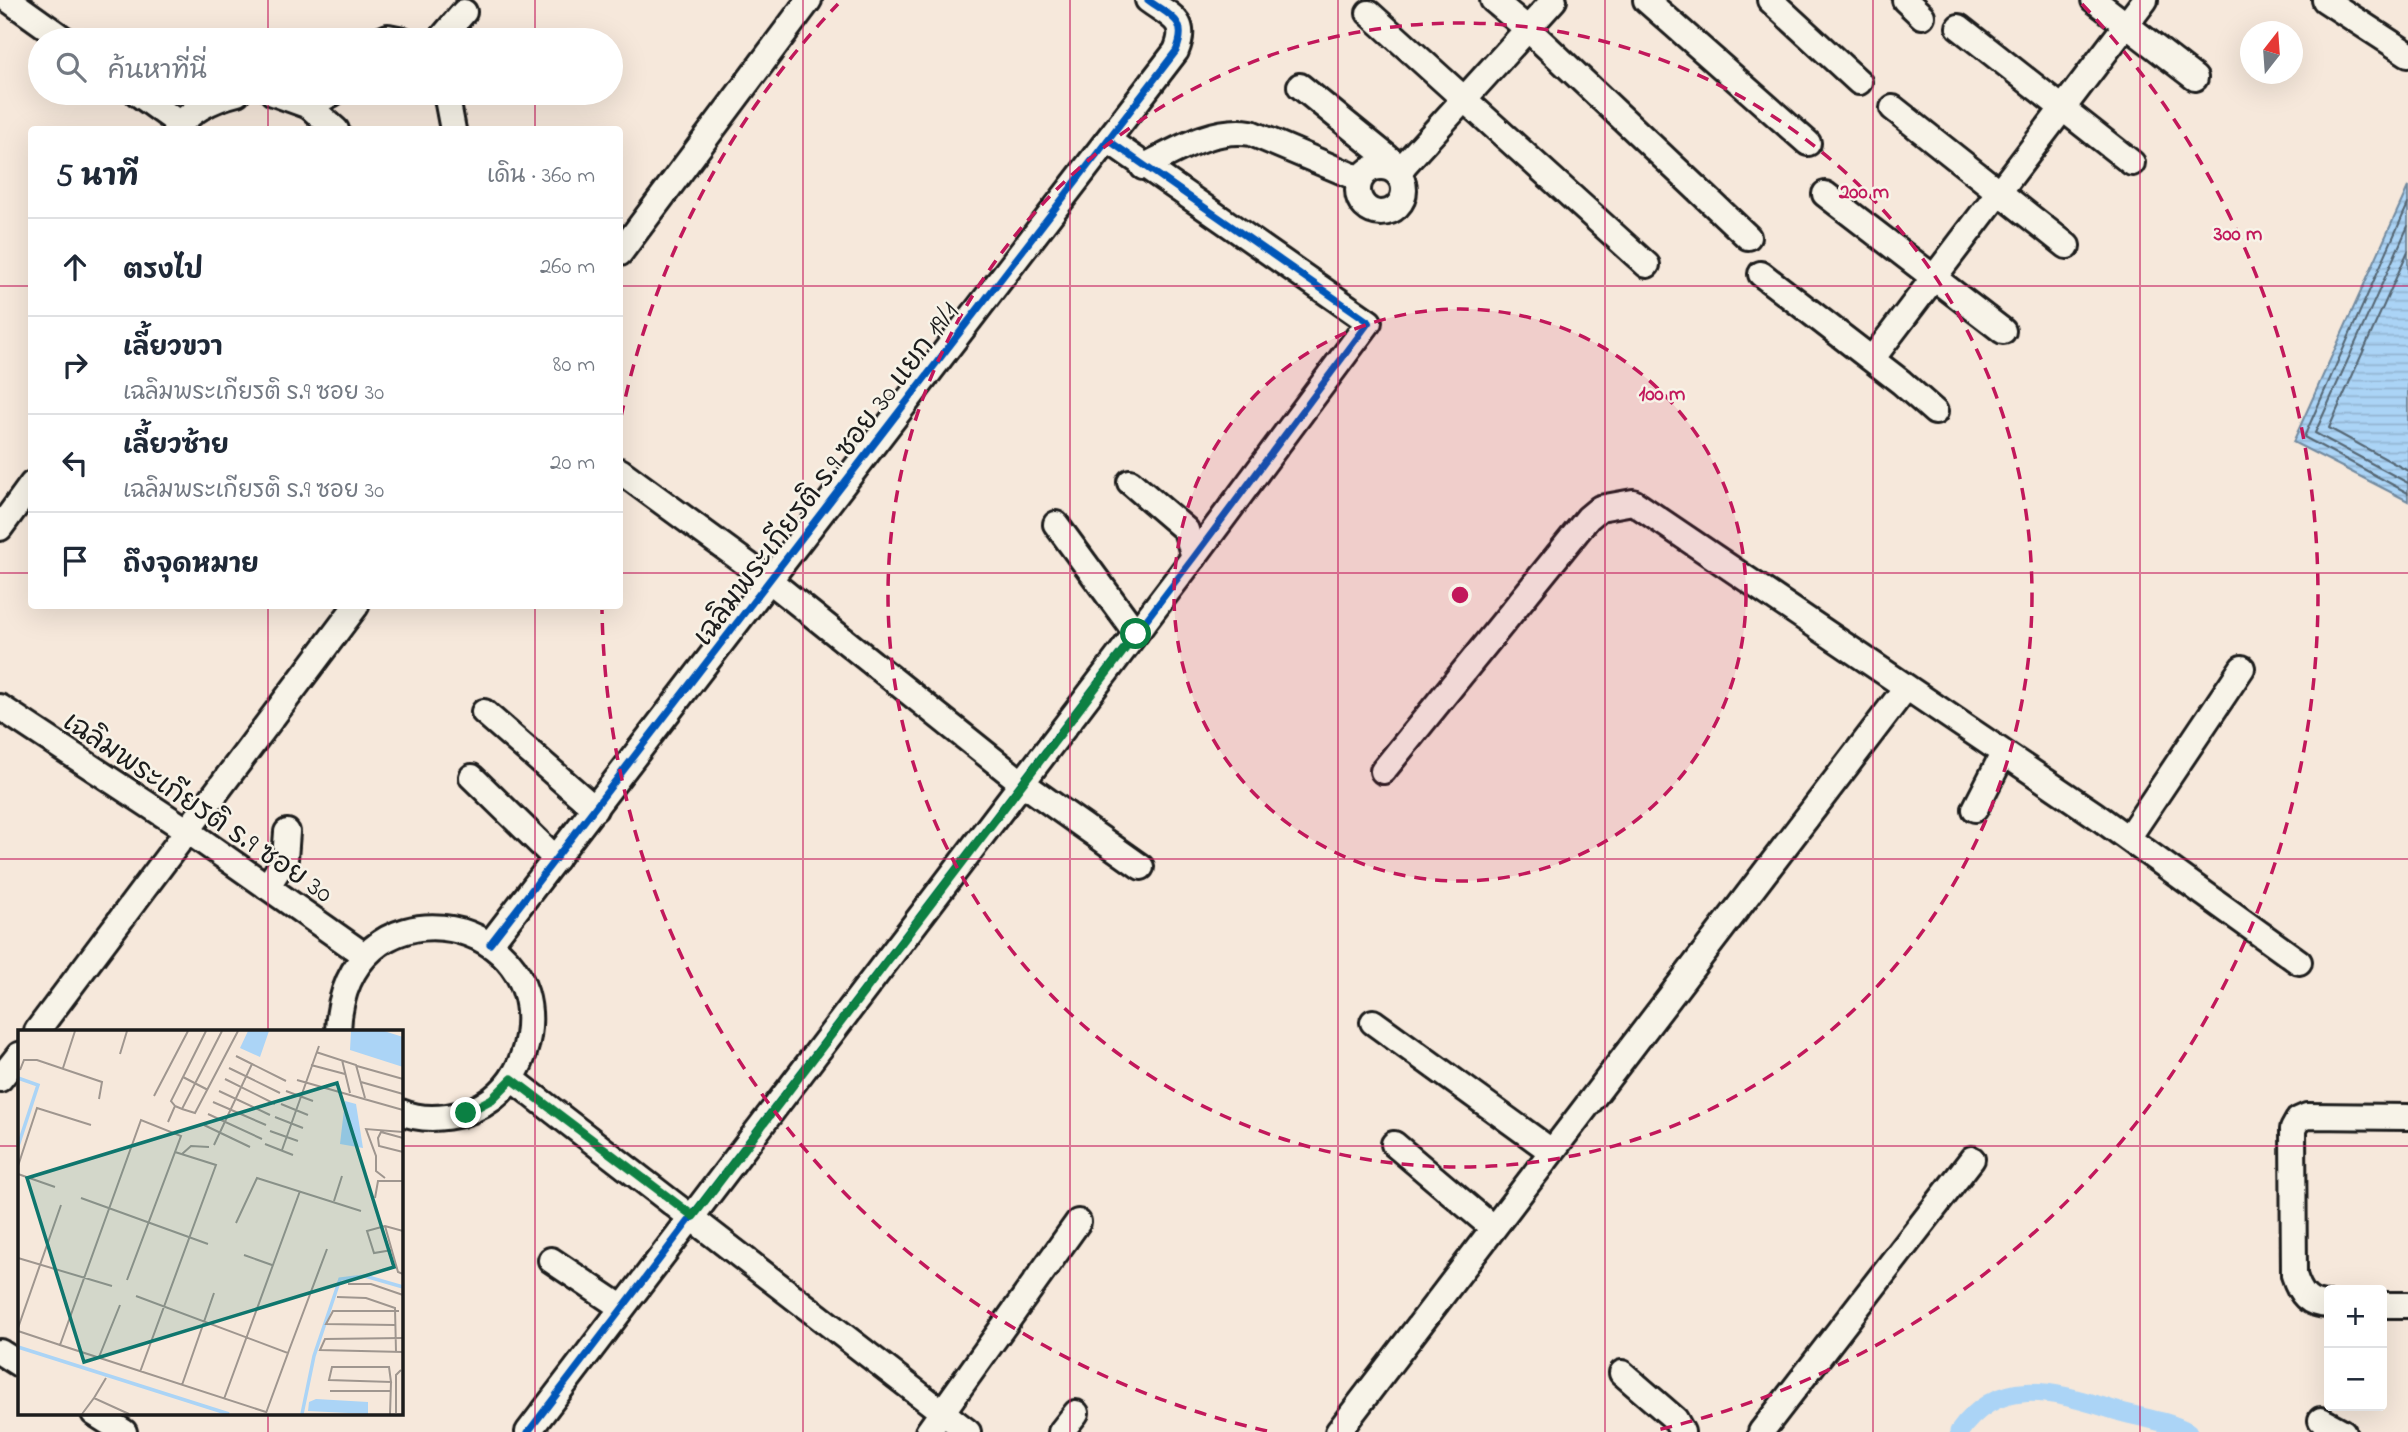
<!DOCTYPE html>
<html lang="th">
<meta charset="utf-8">
<style>
:root{--surface:#fff;--page:#f2f2f3;--text:#1f2937;--muted:#747a83;--line:#e0e1e3}
body{margin:0;font-family:"Indie Flower","Playpen Sans Thai",sans-serif;background:var(--page);color:var(--text)}
.controls{position:absolute;right:21px;bottom:21px;display:grid;overflow:hidden;border-radius:7px;box-shadow:0 7px 28px #0002}
.controls button{width:63px;height:63px;display:grid;place-items:center;padding:0;border:0;border-bottom:2px solid var(--line);background:var(--surface);color:var(--text);font:35px sans-serif}
.compass{position:absolute;left:2240px;top:21px;width:63px;height:63px;border-radius:50%;background:var(--surface);box-shadow:0 7px 28px #0002;rotate:17deg}
.stop{position:absolute;width:21px;height:21px;margin:-16px;border:5px solid #0b8043;border-radius:50%;background:#fff}
.stop.end{background:#0b8043;border-color:#fff;box-shadow:0 2px 7px #0008}
.list{margin:0;padding:0;list-style:none}
h2{display:flex;justify-content:space-between;align-items:center;height:91px;margin:0;padding:0 28px;font-size:30px}
h2 small{font-size:23px;font-weight:400;color:var(--muted)}
.list li{display:grid;grid-template-columns:46px 1fr auto;gap:21px;align-items:center;box-sizing:border-box;height:98px;padding:0 28px;border-top:2px solid var(--line)}
.list b{display:block;font-size:26px;white-space:nowrap}
.list p{margin:0;font-size:23px;white-space:nowrap;color:var(--muted)}
.list em{font-size:23px;font-style:normal;color:var(--muted)}
.icon{flex:none;width:38px;height:38px;fill:none;stroke:currentColor;stroke-width:2;stroke-linecap:round;stroke-linejoin:round}
.map{position:relative;flex:none;width:2408px;height:1432px;overflow:hidden}
.search{position:absolute;background:var(--surface);box-shadow:0 7px 28px #0002;left:28px;top:28px;width:595px;height:77px;display:flex;align-items:center;gap:18px;box-sizing:border-box;padding:0 24px;border-radius:38px;color:var(--muted);font-size:26px}
.panel{position:absolute;background:var(--surface);box-shadow:0 7px 28px #0002;left:28px;top:126px;width:595px;height:483px;border-radius:7px}
.map>svg:first-child{display:block}
.water{fill:url(#water-rules);stroke:#728a9f;stroke-width:2}
.lines{fill:none;stroke-linecap:round;stroke-linejoin:round}
.shore{stroke:#556673;stroke-width:2}
.canal{stroke:#abd4f6;stroke-width:19}
.minor-casing{stroke:#1c1c1c;stroke-width:30}
.minor{stroke:#f7f3e8;stroke-width:24}
.cycleway-casing{stroke:#f7f3e8;stroke-width:11}
.cycleway{stroke:#0057b8;stroke-width:7}
.route{stroke:#0b8043;stroke-width:9}
.grid{fill:none;stroke:#c2185b;stroke-width:2;stroke-opacity:0.55}
.ring{fill:none;stroke:#c2185b;stroke-width:3.5;stroke-dasharray:12 9}
.labels{text-anchor:middle;stroke-width:5;stroke-linejoin:round;paint-order:stroke}
.street-label{font-size:28px;fill:#1c1c1c;stroke:#f7f3e8}
.inset-river{fill:none;stroke:#abd4f6;stroke-width:3.5}
.inset-road{fill:none;stroke:#9f968f;stroke-width:2}
.view{fill:#0f766e;fill-opacity:0.15;stroke:#0f766e;stroke-width:3.5}
.inset-edge{fill:none;stroke:#1c1c1c;stroke-width:3.5}
.centre{fill:#c2185b;stroke:#f7f3e8;stroke-width:3.5}
.ring-label{font-size:21px;text-anchor:middle;font-weight:bold;fill:#c2185b;stroke:#f7f3e8;stroke-width:5;stroke-linejoin:round;paint-order:stroke}
</style>
<div class="map">
<svg width="2408" height="1432" viewBox="0 0 2408 1432">
<defs>
<pattern id="water-rules" width="6" height="5" patternUnits="userSpaceOnUse" patternTransform="scale(1.75)"><rect width="6" height="5" fill="#abd4f6"/><path d="M0 2.5h6" fill="none" stroke="#93b5d2"/></pattern>
</defs>
<rect width="100%" height="100%" fill="#f6e8db"/>
<filter id="ink" filterUnits="userSpaceOnUse"><feTurbulence type="fractalNoise" baseFrequency=".0143" numOctaves="2"/><feDisplacementMap in="SourceGraphic" scale="14" xChannelSelector="R" yChannelSelector="G"/><feConvolveMatrix kernelMatrix="1 2 1 2 8 2 1 2 1" color-interpolation-filters="sRGB"/></filter>
<g filter="url(#ink)">
<path class="water" d="M 2408,187 L 2408,501 L 2293,442 Z"/>
<g class="lines">
<g class="shore">
<path d="M 2408,204 L 2304,437 L 2408,493"/>
<path d="M 2408,226 L 2315,433 L 2408,483"/>
<path d="M 2408,251 L 2329,428 L 2408,471"/>
</g>
<path class="canal" d="M 1959,1432 C 2002,1370 2062,1395 2121,1412 C 2142,1418 2168,1421 2188,1432"/>
<g class="minor-casing">
<g id="minor">
<path d="M 9,0 L 65,40"/>
<path d="M 1493,0 L 1529,30 L 1748,237"/>
<path d="M 1646,0 L 1808,143"/>
<path d="M 1770,0 L 1859,82"/>
<path d="M 1905,0 L 1922,16"/>
<path d="M 2094,0 L 2195,78"/>
<path d="M 2325,0 L 2408,54"/>
<path d="M 1369,13 L 1647,265"/>
<path d="M 1959,27 L 2132,163"/>
<path d="M 381,40 L 388,37 L 403,40"/>
<path d="M 440,40 L 464,12"/>
<path d="M 1300,86 L 1402,169"/>
<path d="M 137,93 L 180,124"/>
<path d="M 273,93 L 309,106 L 336,130"/>
<path d="M 446,93 L 453,130"/>
<path d="M 309,106 L 333,93"/>
<path d="M 1893,108 L 2067,246"/>
<path d="M 175,130 C 191,109 213,99 237,93"/>
<path d="M 1143,167 C 1177,150 1213,127 1251,133 L 1360,179"/>
<circle cx="1381" cy="190" r="23"/>
<path d="M 1397,173 L 1554,0"/>
<path d="M 1825,194 L 2003,331"/>
<path d="M 620,253 L 809,0"/>
<path d="M 1761,274 L 1901,382 L 1935,412"/>
<path d="M 1872,359 L 2145,0"/>
<path d="M 620,471 L 769,580 L 1021,782 L 1141,867"/>
<path d="M 1130,482 L 1186,530 L 1194,557"/>
<path d="M 1056,524 L 1136,633"/>
<path d="M 0,528 L 32,484"/>
<path d="M 0,707 L 185,829 L 364,955"/>
<path d="M 484,712 L 595,809"/>
<path d="M 1383,771 L 1588,518 L 1600,508 L 1633,502 L 2094,814 L 2299,962"/>
<path d="M 472,777 L 556,859"/>
<path d="M 1975,809 L 2003,754"/>
<path d="M 2128,838 L 2242,668"/>
<path d="M 267,887 L 285,859 L 287,832"/>
<path d="M 490,944 L 1176,51 C 1189,20 1171,17 1148,0"/>
<path d="M 1373,1022 L 1551,1151"/>
<path d="M 37,1031 L 356,606"/>
<path d="M 338,1031 C 344,876 547,909 528,1036 C 524,1061 512,1084 492,1099 C 468,1117 429,1124 401,1112"/>
<path d="M 0,1079 L 19,1055"/>
<path d="M 512,1079 L 968,1432"/>
<path d="M 1394,1144 L 1493,1228"/>
<path d="M 551,1260 L 621,1307"/>
<path d="M 2329,1305 C 2308,1305 2300,1294 2294,1275 L 2293,1129 L 2298,1120 L 2307,1116 L 2408,1117"/>
<path d="M 2382,1305 L 2408,1305"/>
<path d="M 0,1352 L 19,1364"/>
<path d="M 1622,1373 L 1675,1419 L 1682,1432"/>
<path d="M 94,1413 L 124,1432"/>
<path d="M 2321,1420 L 2343,1432"/>
<path d="M 528,1432 L 1194,557 L 1369,322 L 1108,140"/>
<path d="M 928,1432 L 1078,1222"/>
<path d="M 1061,1432 L 1076,1413"/>
<path d="M 1338,1432 L 1905,689"/>
<path d="M 1761,1432 L 1972,1159"/>
</g>
</g>
<use href="#minor" class="minor"/>
<g class="cycleway-casing">
<g id="cycleway">
<path d="M 490,944 L 1176,51 C 1189,20 1171,17 1148,0"/>
<path d="M 528,1432 L 1194,557 L 1369,322 L 1108,140"/>
</g>
</g>
<use href="#cycleway" class="cycleway"/>
</g>
</g>
<g class="lines" filter="url(#ink)">
<path class="route" d="M 466,1113 L 492,1099 L 512,1079 L 693,1216 L 1136,634"/>
</g>
<path class="grid" d="M 268,0 L 268,40M 535,0 L 535,40M 803,0 L 803,1432M 1070,0 L 1070,1432M 1338,0 L 1338,1432M 1605,0 L 1605,1432M 1873,0 L 1873,1432M 2140,0 L 2140,1432M 268,93 L 268,130M 535,93 L 535,130M 0,286 L 32,286M 620,286 L 2408,286M 0,573 L 32,573M 620,573 L 2408,573M 268,606 L 268,1031M 535,606 L 535,1432M 0,859 L 2408,859M 0,1146 L 19,1146M 401,1146 L 2408,1146M 268,1413 L 268,1432"/>
<circle cx="1460" cy="595" r="286" fill="#c2185b" fill-opacity=".12"/>
<g class="ring">
<circle cx="1460" cy="595" r="286"/>
<circle cx="1460" cy="595" r="572"/>
<path d="M1267 1431A858 858 0 0 1 602 610M621 417A858 858 0 0 1 838 4M2082 4A858 858 0 0 1 1653 1431"/>
</g>
<g class="labels">
<g class="street-label">
<text transform="translate(825 473) rotate(-53)" y="10">เฉลิมพระเกียรติ ร.9 ซอย 30 แยก 19/1</text>
<text transform="translate(199 806) rotate(34)" y="10">เฉลิมพระเกียรติ ร.9 ซอย 30</text>
</g>
</g>
<g transform="translate(18 1030)">
<rect width="385" height="385" fill="#f6e8db"/>
<path d="M 230,1 L 251,1 L 242,27 L 222,18 ZM 333,1 L 366,1 L 385,7 L 385,37 L 332,20 ZM 327,71 L 338,74 L 345,118 L 322,114 ZM 298,369 L 350,372 L 350,384 L 290,381 L 291,372 Z" fill="#abd4f6"/>
<path class="inset-river" d="M 0,48 L 20,55 L 0,116M 0,317 L 211,384M 284,384 L 296,326 L 322,249 L 347,246 L 385,257"/>
<path class="inset-road" d="M 298,22 L 338,35 L 347,68M 102,24 L 109,1M 324,30 L 332,63M 234,34 L 268,51M 293,35 L 327,44M 339,36 L 385,49M 45,38 L 57,1M 211,38 L 262,63M 2,40 L 6,30 L 19,30 L 84,52 L 81,69M 165,47 L 190,60M 207,49 L 257,74M 279,50 L 385,80M 343,52 L 385,64M 201,61 L 252,85M 268,61 L 295,71M 136,66 L 170,1M 195,72 L 248,95M 263,74 L 290,85M 157,76 L 164,79 L 204,1M 164,79 L 177,83 L 220,1M 190,84 L 244,109M 257,87 L 285,98M 150,92 L 157,76 L 153,71 L 188,1M 186,95 L 232,117M 252,101 L 280,111M 385,108 L 363,102 L 360,108 L 361,116 L 385,122M 247,114 L 275,125M 196,115 L 234,34 L 218,26M 264,120 L 301,16M 164,124 L 173,116 L 191,117M 0,136 L 19,78 L 73,95M 0,144 L 37,157M 367,148 L 358,141 L 358,126 L 348,99 L 385,102M 63,168 L 190,214M 357,168 L 360,151 L 385,151M 316,171 L 324,146M 218,193 L 239,148 L 343,181M 367,196 L 380,242 L 385,244M 374,220 L 356,223 L 349,201 L 367,196 L 385,201M 226,225 L 254,235M 0,228 L 94,256M 109,250 L 163,106 L 123,90 L 42,315 L 248,382M 330,254 L 353,254 L 385,265M 118,266 L 270,323 L 248,383M 319,267 L 348,268 L 377,278 L 378,322M 377,295 L 308,294 L 315,281 L 381,281M 0,298 L 43,175M 0,301 L 42,315M 385,308 L 307,309 L 302,320 L 385,322M 270,323 L 309,219M 81,327 L 102,275M 371,337 L 373,352 L 311,350 L 314,337 ZM 122,342 L 198,135 L 157,122M 164,355 L 196,263M 312,361 L 373,361M 76,368 L 88,348M 206,369 L 282,161M 378,383 L 378,345 L 383,340M 64,384 L 76,368 L 111,384M 372,384 L 373,352"/>
<path class="view" d="M 319,53 L 376,237 L 66,332 L 9,148 Z"/>
<rect width="385" height="385" class="inset-edge"/>
</g>
<circle cx="1460" cy="595" r="10" class="centre"/>
<g class="ring-label">
<text x="1864" y="198">200 m</text>
<text x="2238" y="240">300 m</text>
<text x="1662" y="400">100 m</text>
</g>
</svg>
<div class="controls">
<button>+</button>
<button>−</button>
</div>
<svg class="compass" viewBox="-18 -18 36 36"><path d="M0-13l5 13h-10z" fill="#e53935"/><path d="M0 13l5-13h-10z" fill="#747a83"/></svg>
<div class="stop" style="left:1136px;top:634px"></div>
<div class="stop end" style="left:466px;top:1113px"></div>
<div class="search"><svg class="icon" aria-label="search" viewBox="0 0 24 24"><circle cx="10" cy="10" r="6"/><path d="M15 15l6 6"/></svg>ค้นหาที่นี่</div>
<section class="panel">
<h2>5 นาที<small>เดิน · 360 m</small></h2>
<ul class="list">
<li><svg class="icon" aria-label="ahead" viewBox="0 0 24 24"><path d="M12 20V5M6 11l6-6 6 6"/></svg><div><b>ตรงไป</b></div><em>260 m</em></li>
<li><svg class="icon" aria-label="right" viewBox="0 0 24 24"><path d="M7 20v-9h11M14 6l5 5-5 5"/></svg><div><b>เลี้ยวขวา</b><p>เฉลิมพระเกียรติ ร.9 ซอย 30</p></div><em>80 m</em></li>
<li><svg class="icon" aria-label="left" viewBox="0 0 24 24"><path d="M17 20v-9H6M10 6l-5 5 5 5"/></svg><div><b>เลี้ยวซ้าย</b><p>เฉลิมพระเกียรติ ร.9 ซอย 30</p></div><em>20 m</em></li>
<li><svg class="icon" aria-label="arrive" viewBox="0 0 24 24"><path d="M6 21V4h12l-3 4 3 4H6"/></svg><div><b>ถึงจุดหมาย</b></div></li>
</ul>
</section>
</div>
